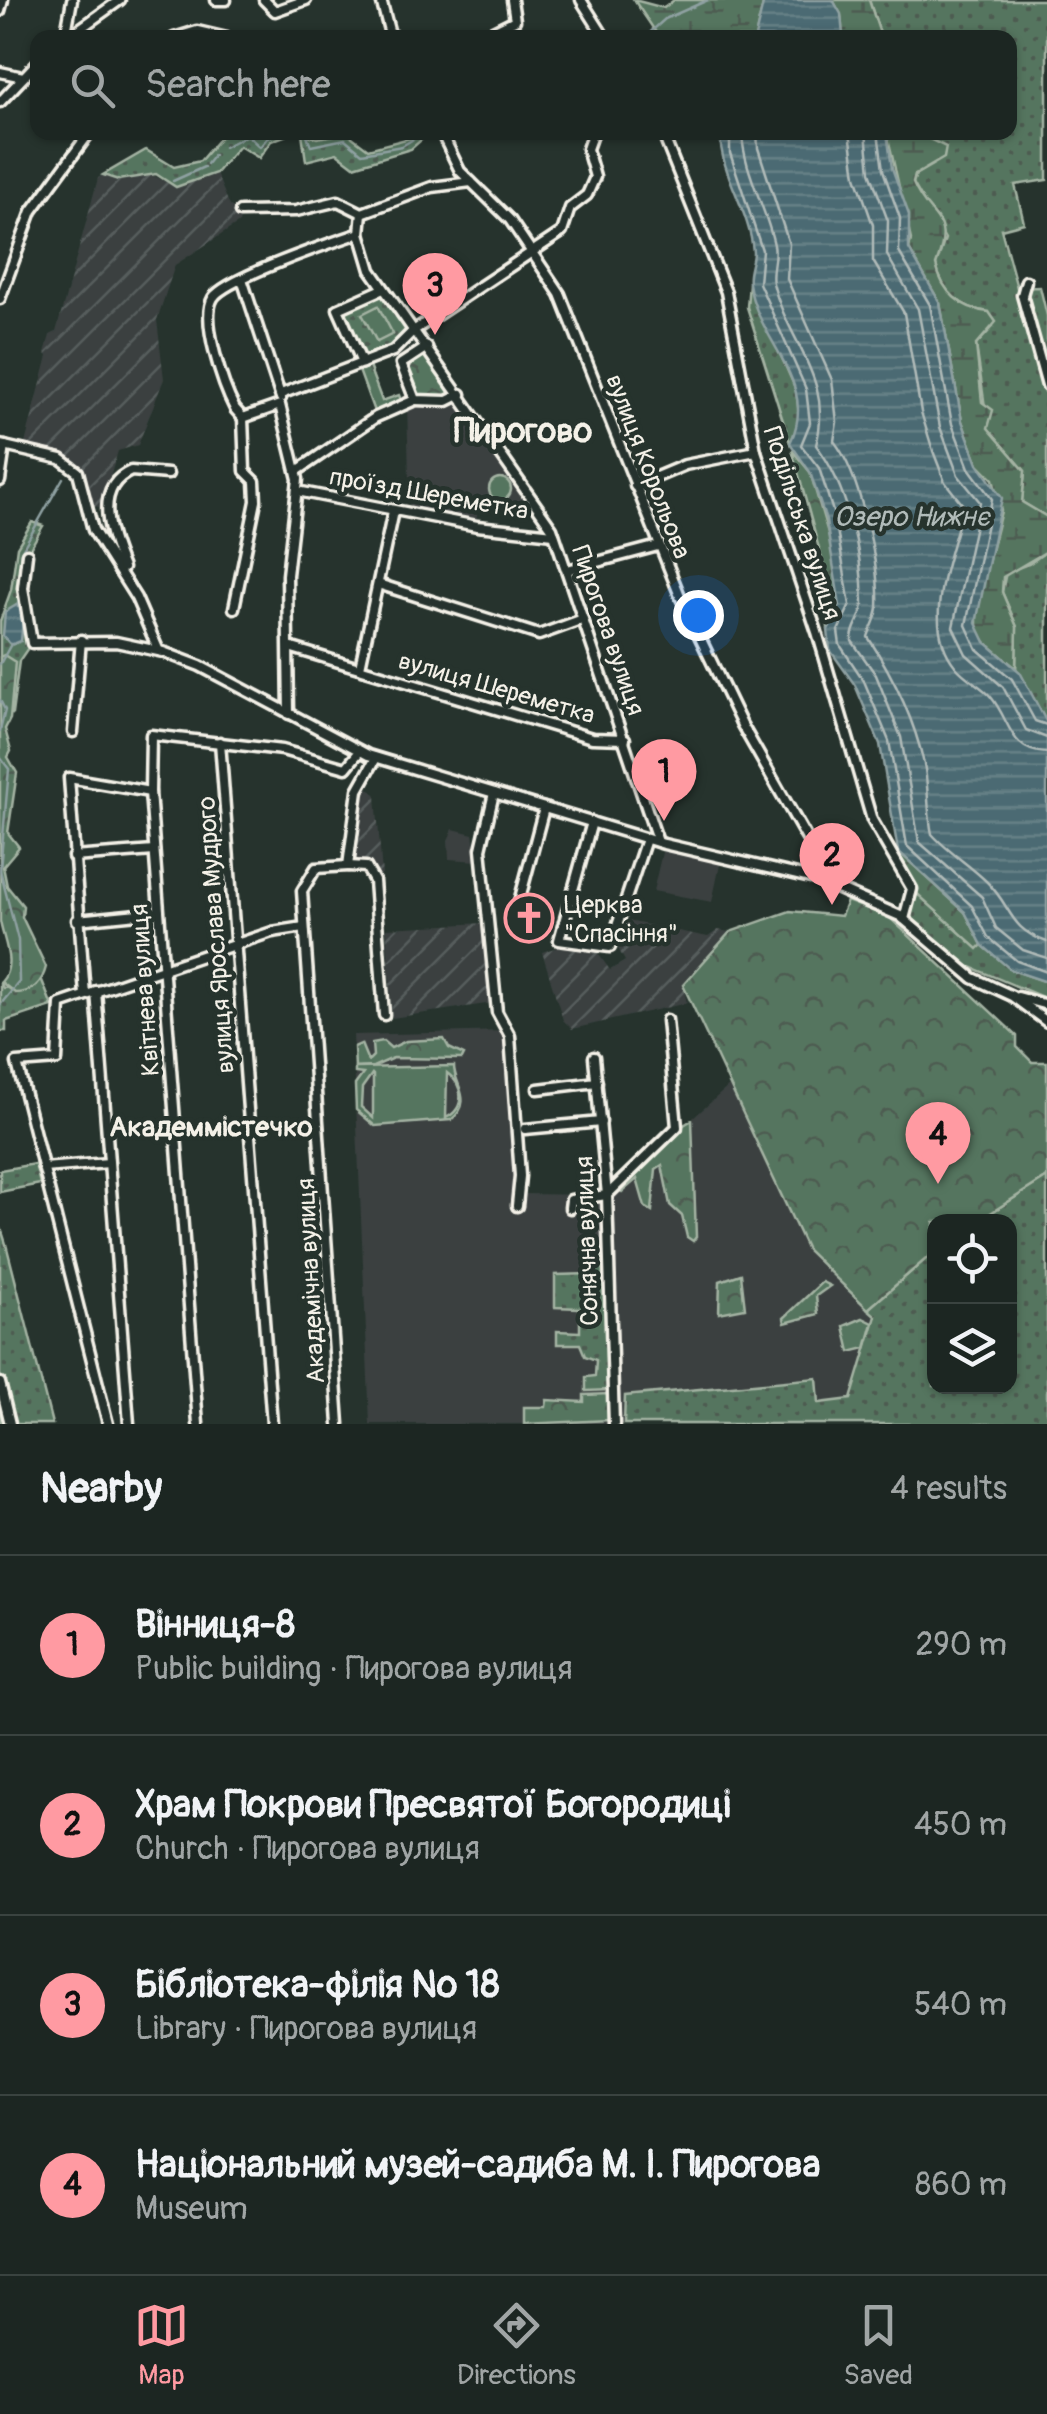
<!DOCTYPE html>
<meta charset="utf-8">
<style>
:root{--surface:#1c2622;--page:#29322f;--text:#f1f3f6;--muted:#a0a5a5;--line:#3a4340;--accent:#ff9aa2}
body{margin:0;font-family:Pangolin,sans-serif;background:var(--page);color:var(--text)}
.controls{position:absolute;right:30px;bottom:30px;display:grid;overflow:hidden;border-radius:20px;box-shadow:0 2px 8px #0004}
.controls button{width:90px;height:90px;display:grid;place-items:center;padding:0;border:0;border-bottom:2px solid var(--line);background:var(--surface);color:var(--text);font:50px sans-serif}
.you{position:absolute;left:698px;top:615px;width:35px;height:35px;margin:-25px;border:8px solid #fff;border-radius:50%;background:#1a73e8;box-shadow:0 0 0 15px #1a73e833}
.badge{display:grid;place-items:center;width:65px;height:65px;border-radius:50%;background:var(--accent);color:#111;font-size:32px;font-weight:700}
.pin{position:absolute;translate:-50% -82px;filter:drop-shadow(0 2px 5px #0008)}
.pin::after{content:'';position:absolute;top:52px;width:35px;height:30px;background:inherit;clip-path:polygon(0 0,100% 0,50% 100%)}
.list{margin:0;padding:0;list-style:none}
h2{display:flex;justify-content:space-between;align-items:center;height:130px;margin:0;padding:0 40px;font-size:42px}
h2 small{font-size:32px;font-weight:400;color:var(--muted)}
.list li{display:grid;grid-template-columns:65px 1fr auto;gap:30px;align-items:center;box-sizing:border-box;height:180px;padding:0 40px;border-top:2px solid var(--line)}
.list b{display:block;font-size:38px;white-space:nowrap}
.list p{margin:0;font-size:32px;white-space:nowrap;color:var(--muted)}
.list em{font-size:32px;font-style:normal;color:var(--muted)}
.icon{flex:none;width:55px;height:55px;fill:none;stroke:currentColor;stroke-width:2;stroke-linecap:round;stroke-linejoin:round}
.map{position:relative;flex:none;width:1047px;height:1424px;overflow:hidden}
.search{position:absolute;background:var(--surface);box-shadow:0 2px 8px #0004;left:30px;right:30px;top:30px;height:110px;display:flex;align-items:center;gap:25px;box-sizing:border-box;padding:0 35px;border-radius:20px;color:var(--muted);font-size:38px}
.sheet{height:850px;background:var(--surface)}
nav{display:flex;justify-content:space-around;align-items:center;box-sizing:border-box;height:140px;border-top:2px solid var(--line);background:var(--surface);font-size:28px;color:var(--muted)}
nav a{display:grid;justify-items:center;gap:5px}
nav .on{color:var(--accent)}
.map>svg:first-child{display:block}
.built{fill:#3a4140}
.industrial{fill:url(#industrial-furrows)}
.grass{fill:url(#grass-dots);stroke:#a4b3a3;stroke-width:2.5}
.forest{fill:url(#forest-crowns);stroke:#a4b3a3;stroke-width:2.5}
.wetland{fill:url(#wetland-marsh);stroke:#a4b3a3;stroke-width:2.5}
.garden{fill:#55755e;stroke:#a4b3a3;stroke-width:2.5;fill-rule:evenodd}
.water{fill:url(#water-rules);stroke:#8fa1a2;stroke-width:2.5}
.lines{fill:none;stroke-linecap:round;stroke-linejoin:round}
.shore{stroke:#b1bbb9;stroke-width:2.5}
.stream{stroke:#8fa1a2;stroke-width:2.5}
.minor-casing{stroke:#f4f1e8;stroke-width:15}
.minor{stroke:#26332d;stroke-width:8}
.labels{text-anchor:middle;stroke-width:9;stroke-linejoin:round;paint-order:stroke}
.street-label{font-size:25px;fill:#f4f1e8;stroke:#26332d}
.poi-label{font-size:25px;fill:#f4f1e8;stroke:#26332d;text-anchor:start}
.water-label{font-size:28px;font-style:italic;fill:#b1bbb9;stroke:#26332d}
.neighbourhood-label{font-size:28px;font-weight:bold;fill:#f4f1e8;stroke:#26332d}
.district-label{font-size:35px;font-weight:bold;fill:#f4f1e8;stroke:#26332d}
</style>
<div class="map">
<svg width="1047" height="1424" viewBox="0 0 1047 1424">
<defs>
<pattern id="industrial-furrows" width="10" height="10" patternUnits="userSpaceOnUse" patternTransform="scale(2.5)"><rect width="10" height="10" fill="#3a4140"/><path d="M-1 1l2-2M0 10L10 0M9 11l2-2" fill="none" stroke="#575d5c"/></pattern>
<pattern id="grass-dots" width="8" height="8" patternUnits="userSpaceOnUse" patternTransform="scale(2.5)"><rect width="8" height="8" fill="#55755e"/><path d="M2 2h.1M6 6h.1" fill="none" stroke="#4e5c51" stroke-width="1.8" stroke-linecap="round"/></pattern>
<pattern id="forest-crowns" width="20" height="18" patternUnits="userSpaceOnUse" patternTransform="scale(2.5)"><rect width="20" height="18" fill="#55755e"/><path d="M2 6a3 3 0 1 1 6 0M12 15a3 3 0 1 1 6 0" fill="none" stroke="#4e5c51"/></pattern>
<pattern id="wetland-marsh" width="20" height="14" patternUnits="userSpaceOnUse" patternTransform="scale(2.5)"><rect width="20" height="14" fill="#55755e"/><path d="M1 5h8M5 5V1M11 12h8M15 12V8" fill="none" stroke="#4e5c51"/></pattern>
<pattern id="water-rules" width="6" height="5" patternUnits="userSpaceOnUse" patternTransform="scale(2.5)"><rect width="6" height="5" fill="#4c6b73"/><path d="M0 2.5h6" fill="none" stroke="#668187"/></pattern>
</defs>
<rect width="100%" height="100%" fill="#26332d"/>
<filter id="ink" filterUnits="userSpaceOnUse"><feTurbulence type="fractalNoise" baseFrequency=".01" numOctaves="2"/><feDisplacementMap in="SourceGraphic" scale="20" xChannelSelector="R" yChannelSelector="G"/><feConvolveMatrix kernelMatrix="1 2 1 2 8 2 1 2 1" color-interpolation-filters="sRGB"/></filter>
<g filter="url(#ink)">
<g class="built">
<path d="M 461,394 L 536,503 L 477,507 L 477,526 L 410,515 L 407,404 Z"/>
<path d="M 453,829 L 473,834 L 478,861 L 449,859 L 448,840 Z"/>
<path d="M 664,844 L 721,860 L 712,902 L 653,891 Z"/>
<path d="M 506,1031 L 521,1194 L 607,1195 L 730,1085 L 807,1250 L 876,1315 L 851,1399 L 818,1403 L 816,1378 L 625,1397 L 624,1424 L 370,1424 L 353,1035 Z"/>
</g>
<g class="industrial">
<path d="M 146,172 L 176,187 L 216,173 L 230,206 L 242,212 L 239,223 L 175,265 L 157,320 L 164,379 L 138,445 L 118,451 L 101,507 L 88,506 L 71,464 L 23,451 L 48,356 L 45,353 L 50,335 L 56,332 L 98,178 L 103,175 L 118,180 Z"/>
<path d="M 362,781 L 376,795 L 382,875 L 373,876 L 348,866 Z"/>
<path d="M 628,921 L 708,937 L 718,930 L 730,932 L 683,985 L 687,1003 L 572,1029 L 563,1020 L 542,952 L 570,943 L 594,948 L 610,970 L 625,961 L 616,945 Z"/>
<path d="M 485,923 L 493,1003 L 392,1018 L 386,928 Z"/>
</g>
<g class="grass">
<path d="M 869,0 L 1047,0 L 1047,180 L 1015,185 L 1024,223 L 1001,229 L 1017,288 L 1040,287 L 1047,316 L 1047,517 L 1022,502 L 1025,471 L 988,428 L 976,345 L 993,327 L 989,312 C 961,309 942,292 936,265 L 945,239 L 913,183 L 928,140 L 917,133 L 1010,132 L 1010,38 L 881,37 Z"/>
<path d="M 224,133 L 292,133 L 271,141 L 259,158 L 239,146 L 216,173 L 176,187 L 156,174 L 118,180 L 103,175 L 146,150 L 174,167 L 200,161 Z"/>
<path d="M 302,133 L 317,138 L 347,133 L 368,149 L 429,133 L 411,149 L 354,166 L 337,153 L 306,161 Z"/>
<path d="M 749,283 L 796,390 L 800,422 L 790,443 L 747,307 Z"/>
<path d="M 383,289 L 413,331 L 393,351 L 362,363 L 340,305 Z"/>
<path d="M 32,522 L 43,526 L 27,554 L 23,575 L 30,645 L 19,661 L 12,714 L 0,712 L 0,621 L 11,590 L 17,547 Z"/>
<path d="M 1047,551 L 1047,723 L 1016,668 L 1017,627 L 1002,592 L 1006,572 L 1029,564 Z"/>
<path d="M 912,889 L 978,948 L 982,945 L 1012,970 L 1047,982 L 1047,999 L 968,966 L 907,914 Z"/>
<path d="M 41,978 L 52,1006 L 6,1021 L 6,1031 L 0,1031 L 0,982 L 3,988 L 36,986 Z"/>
<path d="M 35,1164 L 40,1184 L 0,1192 L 0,1170 Z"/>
<path d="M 1047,1177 L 1047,1424 L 624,1424 L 625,1396 L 817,1378 L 819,1403 L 851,1399 L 876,1316 L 868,1309 L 934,1252 L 934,1386 L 1010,1386 L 1010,1222 L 978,1221 Z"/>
<path d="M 0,1225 L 6,1244 L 52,1424 L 0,1424 Z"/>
<path d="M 607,1253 L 610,1390 L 586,1391 L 586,1377 L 595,1376 L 596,1360 L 585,1356 L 580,1344 L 557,1344 L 557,1331 L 580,1332 L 580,1308 L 555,1307 L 555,1275 L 592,1274 L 592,1254 Z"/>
</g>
<g class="forest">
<path d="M 427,347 L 461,394 L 447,401 L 418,402 L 402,362 Z"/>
<path d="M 367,361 L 382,401 L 399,395 L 403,405 L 376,417 L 357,365 Z"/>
<path d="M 792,450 L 810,472 L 835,557 L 840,606 L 828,630 L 827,578 Z"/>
<path d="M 4,655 L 15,662 L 10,719 L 5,729 L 11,751 L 8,757 L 17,773 L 8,833 L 19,847 L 3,866 L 7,886 L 23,906 L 22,917 L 46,967 C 42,984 31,993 15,993 L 1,982 C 17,965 3,940 0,921 L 0,657 Z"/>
<path d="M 898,851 L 965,912 L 982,945 L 978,949 L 912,889 L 891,856 Z"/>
<path d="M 847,901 L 889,917 L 1017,1036 L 1017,1047 L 1032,1062 L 1047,1062 L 1047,1177 L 978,1221 L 934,1222 L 934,1252 L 868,1309 L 807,1250 L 683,985 L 730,932 L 790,911 L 841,916 Z"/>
<path d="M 444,1039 L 449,1048 L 464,1055 L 462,1059 L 393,1058 L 373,1067 L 355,1068 L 354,1047 L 361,1044 L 368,1061 L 373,1056 L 372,1043 L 383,1041 L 391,1048 L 406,1041 Z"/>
<path d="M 692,1120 L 696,1237 L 693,1241 L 687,1237 L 682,1216 L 670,1205 L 662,1165 L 656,1169 L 652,1211 L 645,1207 L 637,1179 L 622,1192 L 615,1187 L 674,1131 Z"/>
<path d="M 741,1274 L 745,1308 L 719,1313 L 720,1281 Z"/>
<path d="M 822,1282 L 830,1286 L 816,1296 L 818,1314 L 785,1323 L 784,1318 Z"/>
<path d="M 863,1318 L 873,1323 L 866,1348 L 850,1352 L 844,1326 Z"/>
<path d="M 609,1394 L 610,1420 L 524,1424 L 524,1407 L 546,1407 L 547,1400 L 584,1402 L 584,1395 Z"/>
</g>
<g class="wetland">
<path d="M 634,0 L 664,8 L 674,0 L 764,0 L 755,38 L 659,37 Z"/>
<path d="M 833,0 L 869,0 L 881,37 L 843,37 L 841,15 Z"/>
<path d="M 887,133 L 917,133 L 946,147 L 944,158 L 915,175 L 913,183 C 929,222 955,214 936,265 C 942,292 961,309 989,312 L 996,322 L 976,345 L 982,402 L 993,410 L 988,428 L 1025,471 L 1022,502 L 1047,517 L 1047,551 L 1003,577 L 1002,592 L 1017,627 L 1016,668 L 985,642 L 977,629 L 977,608 L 1001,511 L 993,479 L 978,464 L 962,421 L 940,303 L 909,249 L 911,240 Z"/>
</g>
<g class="garden">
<path d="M 378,306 L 393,334 L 377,342 L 362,314 Z"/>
<circle cx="500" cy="489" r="11"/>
<path d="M 454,1066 C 454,1085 475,1101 451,1120 L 375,1126 L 356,1110 L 355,1085 L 363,1074 L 355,1073 L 355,1068 ZM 447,1073 C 464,1085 466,1108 446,1118 ZM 372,1074 L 373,1075 L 373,1118 L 361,1107 L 362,1088 Z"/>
</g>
<g class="water">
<path d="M 764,0 L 833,0 L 841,14 L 843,37 L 755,37 Z"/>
<path d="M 720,133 L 887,133 L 892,168 L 909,215 L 909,249 L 940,303 L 962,421 L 978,464 L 1002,498 L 976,623 L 985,642 L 1020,672 L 1047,723 L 1047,982 L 1011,970 L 982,945 L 965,912 L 898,851 L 880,744 L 855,685 L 830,650 L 828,630 L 840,606 L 826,521 L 810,472 L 790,443 C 820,382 757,341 749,283 C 747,273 753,262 753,252 C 750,210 720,175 720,133 Z"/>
<path d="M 18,604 L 24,609 L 21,641 L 11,645 L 3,636 L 5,612 Z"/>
</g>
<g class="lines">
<g class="shore">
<path d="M 730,132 L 730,153 L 762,250 L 759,283 L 806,389 L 810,423 L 801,445 L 819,468 L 835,518 L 850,605 L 838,631 L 840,645 L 864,681 L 889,741 L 907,846 L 972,906 L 988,937 L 1017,961 L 1047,972"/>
<path d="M 742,132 C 743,170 766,207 774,245 C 777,258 770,271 773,283 C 788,343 834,378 816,445 C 847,485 862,551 863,603 C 863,618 851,627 852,641 L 876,675 L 901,737 L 919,842 L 982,897 L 996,928 L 1023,950 L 1047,958"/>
<path d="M 757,132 L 758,148 L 789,244 L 787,279 L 832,380 L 837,422 L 834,441 C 860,474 880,565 878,608 C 877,618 871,627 868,637 C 893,676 914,718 924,764 C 929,787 927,811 932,834 C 948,852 970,865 987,882 C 1013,907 1007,928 1047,942"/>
<path d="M 850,132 L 856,176 L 873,225 L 873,261 L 904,313 L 921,412 L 933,451 L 945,482 L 963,505 C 953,555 918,622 956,667 C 966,679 982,686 991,697 C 1011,721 1009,752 1047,753"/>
<path d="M 866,132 L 870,172 L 888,221 L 887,255 L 918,309 L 940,427 L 958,475 L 980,502 L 953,627 L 966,654 L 1003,687 L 1026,730 L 1047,738"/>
<path d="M 878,132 L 883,170 L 900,218 L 899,252 L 930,305 L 952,424 L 969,468 L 992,499 L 966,625 L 977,649 L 1012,679 L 1035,721 L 1047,725"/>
</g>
<g class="stream">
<path d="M 644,38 L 665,19 L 708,0"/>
<path d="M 306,132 L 311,146 L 345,139 L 362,153 L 402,146 L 425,132"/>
<path d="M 224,147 L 247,135 L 260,147 L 267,138 L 281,132"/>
<path d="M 207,164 L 214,155"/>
<path d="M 173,181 L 204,167"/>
<path d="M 18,607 L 21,552 L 63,478"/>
<path d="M 0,664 L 11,644"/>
<path d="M 0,700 L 5,710 L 0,731"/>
<path d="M 0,757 L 9,769 L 0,870 L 18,940 L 19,982 L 0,1005"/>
</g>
<g class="minor-casing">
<g id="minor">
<path d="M 216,0 L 226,0"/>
<path d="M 264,0 L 275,11 L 306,0"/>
<path d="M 381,0 L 391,38"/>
<path d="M 581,0 L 605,38"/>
<path d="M 0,11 L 3,0"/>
<path d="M 65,38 L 72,0"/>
<path d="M 67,38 L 120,0"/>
<path d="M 174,38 L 197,31 L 227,38"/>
<path d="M 479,38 L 515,20 L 512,0"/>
<path d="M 0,72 L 23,77"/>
<path d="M 0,102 L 38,62"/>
<path d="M 441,132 L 460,171 L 510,220 L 560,294 L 680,596 L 742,725 L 823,867 L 823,883"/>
<path d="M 662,132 L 726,292 L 756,451 L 817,632 L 872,820 L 912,889 L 904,919"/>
<path d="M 240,212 L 296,211 L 338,201 L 362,213 L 432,187 L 471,182"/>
<path d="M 362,213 L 360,233 L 371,270 L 552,528 L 658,842"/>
<path d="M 242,279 L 281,398"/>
<path d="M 1026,281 L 1022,295 L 1047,386"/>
<path d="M 0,299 L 32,211 L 90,132"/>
<path d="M 427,347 L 401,364 L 415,400 L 447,401 L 461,394"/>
<path d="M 362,363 L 338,309 L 383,289"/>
<path d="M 281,394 L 393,351 L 413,331 L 562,232 L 570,208 L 587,195 L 595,177 L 587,149 L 593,132"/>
<path d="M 0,445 L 61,459 L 78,472 L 93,530 L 136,598 L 158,649"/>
<path d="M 297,471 L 376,417 L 415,400"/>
<path d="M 0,481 L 5,446"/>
<path d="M 635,486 L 685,465 L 756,451"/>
<path d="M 297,491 L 477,526 L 554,534"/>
<path d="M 27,554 L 23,588 L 32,643 L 116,642 L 163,652 L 200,666 L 368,755 L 664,844 L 815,879 L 900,916 L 973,978 L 1012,996 L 1047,1022"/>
<path d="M 123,568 C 111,539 91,488 131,471 L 168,474"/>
<path d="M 567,570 L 658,546"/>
<path d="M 378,584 L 539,635 L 583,619"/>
<path d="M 234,608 L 256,501 L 255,481 L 245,471 L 243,418"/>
<path d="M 289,647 L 592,738 L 625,739"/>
<path d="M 360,667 L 393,511"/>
<path d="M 289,714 L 287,575 L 298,479 L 280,405 L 243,418 L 235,409 C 224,388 200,320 213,298 C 224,279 333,242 360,233"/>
<path d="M 73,732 L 81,640"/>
<path d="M 220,742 L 272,1424"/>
<path d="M 494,793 L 481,849 L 497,1012 L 510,1036 L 520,1176 L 517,1206"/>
<path d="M 592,822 L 559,940 L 610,947 L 646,839"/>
<path d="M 73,857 L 154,851"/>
<path d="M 348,866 L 366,867 L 374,881 L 384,1015"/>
<path d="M 519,902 L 544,808"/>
<path d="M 77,920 L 158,912"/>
<path d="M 96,991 L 129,1424"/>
<path d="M 85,995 L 69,778 L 150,792"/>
<path d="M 1018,997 L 1047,1005"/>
<path d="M 594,1057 L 607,1195 L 614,1424"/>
<path d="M 538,1089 L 597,1082"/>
<path d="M 525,1129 L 601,1122"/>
<path d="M 43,1168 L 109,1163"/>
<path d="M 570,1208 L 571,1200 L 607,1195 L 677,1127 L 667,1020"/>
<path d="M 0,1383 L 10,1424"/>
<path d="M 108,1424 L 17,1063 L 57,1060 L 60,1004 L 272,932 L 304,927"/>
<path d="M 198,1424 L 150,792 L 151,735 L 282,750 L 346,768 L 360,751"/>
<path d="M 339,1424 L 302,891 L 316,868 L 348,866 L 358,790 L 376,758"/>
</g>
</g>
<use href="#minor" class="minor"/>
</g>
</g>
<defs>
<g id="church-ring" transform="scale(2.5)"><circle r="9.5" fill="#26332d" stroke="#ff9aa2" stroke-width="1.5"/><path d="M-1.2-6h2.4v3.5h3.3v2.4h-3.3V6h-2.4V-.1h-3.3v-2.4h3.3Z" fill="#ff9aa2"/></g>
</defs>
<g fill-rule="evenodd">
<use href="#church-ring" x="529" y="918"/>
</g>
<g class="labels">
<g class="street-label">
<text transform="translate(649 466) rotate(69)" y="9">вулиця Корольова</text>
<text transform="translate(429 493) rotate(10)" y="9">проїзд Шереметка</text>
<text transform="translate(803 523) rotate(72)" y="9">Подільська вулиця</text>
<text transform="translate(609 630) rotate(71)" y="9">Пирогова вулиця</text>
<text transform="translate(497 687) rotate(16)" y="9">вулиця Шереметка</text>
<text transform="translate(215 935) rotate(-94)" y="9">вулиця Ярослава Мудрого</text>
<text transform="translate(144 990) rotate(-94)" y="9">Квітнева вулиця</text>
<text transform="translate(586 1241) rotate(-92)" y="9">Сонячна вулиця</text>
<text transform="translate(310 1281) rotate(-93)" y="9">Академічна вулиця</text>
</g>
<g class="poi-label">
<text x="564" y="913">Церква<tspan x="564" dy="29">"Спасіння"</tspan></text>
</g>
<g class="water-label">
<text x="912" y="526">Озеро Нижнє</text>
</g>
<g class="neighbourhood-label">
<text x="211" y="1136">Академмістечко</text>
</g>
<g class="district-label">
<text x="523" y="442">Пирогово</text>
</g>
</g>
</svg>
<div class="controls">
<button><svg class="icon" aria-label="locate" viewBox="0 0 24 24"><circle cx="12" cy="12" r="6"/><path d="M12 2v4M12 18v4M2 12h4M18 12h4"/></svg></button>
<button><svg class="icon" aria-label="layers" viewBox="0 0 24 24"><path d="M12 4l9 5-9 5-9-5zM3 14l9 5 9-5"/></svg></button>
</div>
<div class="you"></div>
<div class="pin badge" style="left:664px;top:821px">1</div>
<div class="pin badge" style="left:832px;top:905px">2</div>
<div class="pin badge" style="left:435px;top:335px">3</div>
<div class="pin badge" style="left:938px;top:1184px">4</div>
<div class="search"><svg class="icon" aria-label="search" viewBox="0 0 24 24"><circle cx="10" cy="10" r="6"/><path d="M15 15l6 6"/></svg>Search here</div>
</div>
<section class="sheet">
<h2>Nearby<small>4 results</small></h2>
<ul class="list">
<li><span class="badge">1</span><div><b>Вінниця-8</b><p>Public building · Пирогова вулиця</p></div><em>290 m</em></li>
<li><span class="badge">2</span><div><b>Храм Покрови Пресвятої Богородиці</b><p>Church · Пирогова вулиця</p></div><em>450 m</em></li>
<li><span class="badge">3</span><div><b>Бібліотека-філія № 18</b><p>Library · Пирогова вулиця</p></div><em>540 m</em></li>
<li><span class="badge">4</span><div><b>Національний музей-садиба М. І. Пирогова</b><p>Museum</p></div><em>860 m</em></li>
</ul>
</section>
<nav>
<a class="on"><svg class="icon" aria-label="map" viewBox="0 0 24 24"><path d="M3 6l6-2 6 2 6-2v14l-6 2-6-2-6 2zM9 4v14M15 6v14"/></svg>Map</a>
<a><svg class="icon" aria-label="directions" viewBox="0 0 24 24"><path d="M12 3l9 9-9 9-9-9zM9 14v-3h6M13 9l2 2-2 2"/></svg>Directions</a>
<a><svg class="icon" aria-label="saved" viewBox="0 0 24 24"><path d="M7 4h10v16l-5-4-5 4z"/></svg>Saved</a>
</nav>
